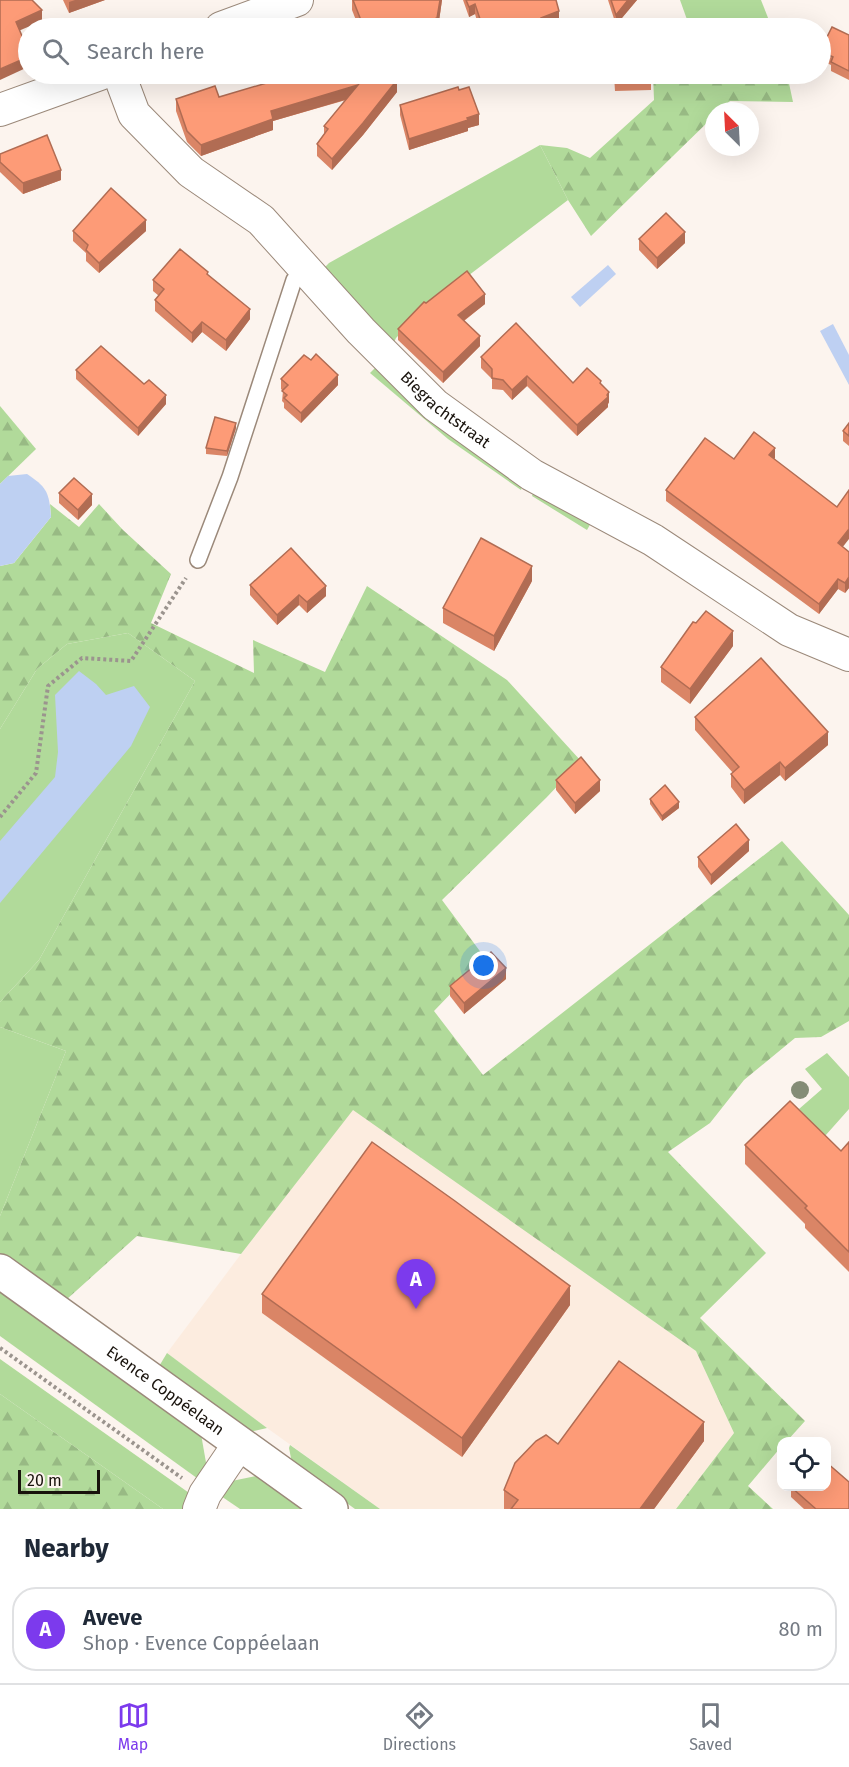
<!DOCTYPE html>
<meta charset="utf-8">
<style>
:root{--surface:#fff;--page:#f2f2f3;--text:#1f2937;--muted:#747a83;--line:#e0e1e3;--accent:#7c3aed}
body{margin:0;font-family:"Fira Sans",sans-serif;background:var(--page);color:var(--text)}
.controls{position:absolute;right:18px;bottom:18px;display:grid;overflow:hidden;border-radius:12px;box-shadow:0 6px 24px #0002}
.controls button{width:54px;height:54px;display:grid;place-items:center;padding:0;border:0;border-bottom:2px solid var(--line);background:var(--surface);color:var(--text);font:30px sans-serif}
.compass{position:absolute;left:705px;top:102px;width:54px;height:54px;border-radius:50%;background:var(--surface);box-shadow:0 6px 24px #0002;rotate:336deg}
.scale{position:absolute;left:18px;bottom:15px;width:82px;box-sizing:border-box;padding-left:6px;border:3px solid #18120c;border-top:0;font-size:16px;line-height:21px;white-space:nowrap;color:#18120c;-webkit-text-stroke:4px #fcf4ee;paint-order:stroke}
.you{position:absolute;left:484px;top:966px;width:21px;height:21px;margin:-15px;border:4px solid #fff;border-radius:50%;background:#1a73e8;box-shadow:0 0 0 9px #1a73e833}
.badge{display:grid;place-items:center;width:39px;height:39px;border-radius:50%;background:var(--accent);color:#fff;font-size:20px;font-weight:700}
.pin{position:absolute;translate:-50% -50px;filter:drop-shadow(0 2px 3px #0008)}
.pin::after{content:'';position:absolute;top:32px;width:21px;height:18px;background:inherit;clip-path:polygon(0 0,100% 0,50% 100%)}
.list{margin:0;padding:0;list-style:none}
h2{display:flex;justify-content:space-between;align-items:center;height:78px;margin:0;padding:0 24px;font-size:26px}
h2 small{font-size:20px;font-weight:400;color:var(--muted)}
.list li{display:grid;grid-template-columns:39px 1fr auto;gap:18px;align-items:center;box-sizing:border-box;height:84px;margin:0 12px 12px;padding:0 12px;border:2px solid var(--line);border-radius:24px}
.list b{display:block;font-size:22px;white-space:nowrap}
.list p{margin:0;font-size:20px;white-space:nowrap;color:var(--muted)}
.list em{font-size:20px;font-style:normal;color:var(--muted)}
.icon{flex:none;width:33px;height:33px;fill:none;stroke:currentColor;stroke-width:2;stroke-linecap:round;stroke-linejoin:round}
.map{position:relative;flex:none;width:849px;height:1509px;overflow:hidden}
.search{position:absolute;background:var(--surface);box-shadow:0 6px 24px #0002;left:18px;right:18px;top:18px;height:66px;display:flex;align-items:center;gap:15px;box-sizing:border-box;padding:0 21px;border-radius:33px;color:var(--muted);font-size:22px}
.sheet{height:174px;background:var(--surface)}
nav{display:flex;justify-content:space-around;align-items:center;box-sizing:border-box;height:84px;border-top:2px solid var(--line);background:var(--surface);font-size:16px;color:var(--muted)}
nav a{display:grid;justify-items:center;gap:3px}
nav .on{color:var(--accent)}
.map>svg:first-child{display:block}
.built{fill:#fcecdf}
.green{fill:#b1da9a}
.forest{fill:url(#forest-firs)}
.water{fill:#bed0f2}
.lines{fill:none;stroke-linecap:round;stroke-linejoin:round}
.lane-casing{stroke:#9b897a;stroke-width:18}
.street-casing{stroke:#9b897a;stroke-width:34}
.secondary-casing{stroke:#9b897a;stroke-width:36}
.path{stroke:#9b948e;stroke-width:4;stroke-dasharray:3 3;stroke-linecap:butt}
.lane{stroke:#fff;stroke-width:15}
.street{stroke:#fff;stroke-width:32}
.secondary{stroke:#fff;stroke-width:33}
.tree{fill:#848c76}
.wall{fill:#da8566}
.shaded-wall{fill:#b16c53}
.building{fill:#fd9b77;stroke:#b16c53;stroke-width:1.5}
.labels{text-anchor:middle;stroke-width:5;stroke-linejoin:round;paint-order:stroke}
.street-label{font-size:16px;fill:#18120c;stroke:#fcf4ee}
</style>
<div class="map">
<svg width="849" height="1509" viewBox="0 0 849 1509">
<defs>
<pattern id="forest-firs" width="22" height="20" patternUnits="userSpaceOnUse" patternTransform="scale(1.5)"><rect width="22" height="20" fill="#b1da9a"/><path d="M5 1l3.5 6h-7zM16 11l3.5 6h-7z" fill="#98ba84"/></pattern>
</defs>
<rect width="100%" height="100%" fill="#fcf4ee"/>
<path class="built" d="M 353,1109 L 696,1351 L 734,1433 L 676,1509 L 380,1509 L 267,1428 L 167,1353 L 241,1254 Z"/>
<g class="green">
<path d="M 680,0 L 761,0 L 772,28 L 690,28 Z"/>
<path d="M 540,145 L 568,200 L 423,310 L 396,338 L 392,347 L 322,270 L 329,263 Z"/>
<path d="M 378,365 L 524,481 L 521,490 L 448,439 L 370,373 Z"/>
<path d="M 535,488 L 592,521 L 587,530 L 532,496 Z"/>
<path d="M 128,633 L 195,681 L 39,960 L 0,1002 L 0,729 L 37,669 L 67,644 Z"/>
<path d="M 0,1027 L 66,1051 L 0,1216 Z"/>
<path d="M 827,1053 L 849,1077 L 849,1109 L 825,1136 L 799,1109 L 822,1089 L 805,1069 Z"/>
<path d="M 0,1287 L 201,1434 L 208,1474 L 201,1481 L 0,1336 Z"/>
<path d="M 167,1353 L 267,1428 L 249,1432 L 158,1368 Z"/>
<path d="M 0,1359 L 192,1495 L 189,1509 L 163,1509 L 0,1394 Z"/>
<path d="M 290,1445 L 380,1509 L 355,1509 L 292,1463 L 289,1448 Z"/>
<path d="M 261,1475 L 307,1509 L 240,1509 L 218,1494 L 227,1482 Z"/>
</g>
<g class="forest">
<path d="M 653,74 L 787,74 L 793,102 L 730,101 L 719,111 L 714,111 L 714,116 L 591,236 L 568,200 L 540,145 L 567,148 L 590,158 L 654,100 Z"/>
<path d="M 0,406 L 36,449 L 0,484 Z"/>
<path d="M 50,504 L 79,527 L 99,504 L 123,530 L 171,574 L 151,623 L 254,673 L 253,640 L 325,672 L 367,586 L 507,680 L 581,761 L 547,797 L 442,900 L 485,958 L 434,1011 L 483,1075 L 782,841 L 849,915 L 849,1021 L 821,1037 L 795,1038 L 744,1080 L 710,1123 L 668,1152 L 766,1253 L 700,1318 L 805,1421 L 787,1441 L 782,1442 L 781,1447 L 748,1486 L 773,1509 L 676,1509 L 734,1433 L 696,1351 L 353,1110 L 241,1254 L 137,1236 L 66,1300 L 0,1253 L 0,1216 L 66,1051 L 0,1027 L 0,1002 L 39,960 L 195,681 L 128,633 L 67,644 L 37,669 L 0,729 L 0,566 L 14,563 L 51,517 Z"/>
<path d="M 0,1394 L 163,1509 L 0,1509 Z"/>
</g>
<g class="water">
<path d="M 608,265 L 616,274 L 580,307 L 571,297 Z"/>
<path d="M 833,324 L 849,355 L 849,385 L 820,331 Z"/>
<path d="M 27,474 C 48,488 49,493 51,517 L 14,563 L 0,566 L 0,484 L 8,476 Z"/>
<path d="M 79,671 L 96,684 L 106,695 L 134,686 L 150,707 L 131,746 L 0,903 L 0,841 L 55,777 L 58,752 L 55,695 Z"/>
</g>
<g class="lines">
<g class="lane-casing">
<path id="lane" d="M 198,560 L 230,477 L 294,280 L 306,269"/>
</g>
<g class="street-casing">
<g id="street">
<path d="M 221,28 L 297,0"/>
<path id="s1" d="M 119,74 L 134,114 L 191,172 L 261,220 L 361,331 L 435,405 L 532,475 L 653,540 L 789,630 L 849,655"/>
<path d="M 0,110 L 100,74"/>
<path d="M 199,1509 L 205,1494 L 239,1444"/>
</g>
</g>
<g class="secondary-casing">
<g id="secondary">
<path id="s2" d="M 0,1271 L 331,1509"/>
</g>
</g>
<g class="path">
<path d="M 0,817 L 36,773 L 48,686 L 82,658 L 131,661 L 186,578"/>
<path d="M 0,1348 L 182,1478"/>
</g>
<use href="#lane" class="lane"/>
<use href="#street" class="street"/>
<use href="#secondary" class="secondary"/>
</g>
<circle class="tree" cx="800" cy="1090" r="9"/>
<g class="wall">
<path d="M 63,0 L 105,0 L 69,13 Z"/>
<path d="M 352,0 L 442,0 L 438,28 L 359,28 L 352,10 Z"/>
<path d="M 463,0 L 556,0 L 559,22 L 544,27 L 545,28 L 479,28 L 475,14 L 469,17 Z"/>
<path d="M 608,0 L 637,0 L 616,25 Z"/>
<path d="M 849,35 L 849,80 L 831,71 L 831,65 L 820,60 L 820,51 Z"/>
<path d="M 614,74 L 651,74 L 651,90 L 615,91 Z"/>
<path d="M 459,90 L 479,125 L 468,128 L 468,131 L 409,150 L 400,115 L 400,105 Z"/>
<path d="M 397,92 L 363,135 L 332,170 L 317,156 L 317,144 L 324,134 L 324,126 L 346,100 L 273,121 L 273,130 L 201,156 L 187,142 L 176,111 L 176,99 L 219,97 Z"/>
<path d="M 0,154 L 61,180 L 23,194 L 0,172 Z"/>
<path d="M 73,231 L 146,231 L 99,273 L 86,261 L 86,253 L 73,241 Z"/>
<path d="M 639,239 L 685,243 L 657,269 L 639,250 Z"/>
<path d="M 208,275 L 250,319 L 226,351 L 202,332 L 192,343 L 155,311 L 155,300 L 159,296 L 153,291 L 153,280 Z"/>
<path d="M 426,303 L 485,304 L 464,321 L 480,346 L 443,383 L 398,340 L 398,329 Z"/>
<path d="M 481,357 L 573,383 L 601,384 L 609,402 L 608,404 L 608,407 L 577,436 L 527,386 L 512,400 L 503,390 L 492,389 L 492,379 L 481,368 Z"/>
<path d="M 76,370 L 166,404 L 138,436 L 76,379 Z"/>
<path d="M 281,379 L 338,385 L 301,423 L 284,408 L 284,403 L 282,401 L 283,391 L 281,389 Z"/>
<path d="M 849,423 L 849,446 L 843,441 L 843,431 Z"/>
<path d="M 236,428 L 227,456 L 206,454 L 206,448 Z"/>
<path d="M 774,458 L 843,547 L 849,552 L 849,588 L 845,593 L 838,589 L 819,614 L 666,501 L 666,490 L 734,459 L 775,458 Z"/>
<path d="M 59,493 L 92,505 L 78,520 L 59,503 Z"/>
<path d="M 532,581 L 494,651 L 443,623 L 443,608 Z"/>
<path d="M 250,585 L 326,596 L 307,613 L 299,605 L 277,625 L 250,595 Z"/>
<path d="M 733,646 L 690,704 L 661,682 L 661,667 Z"/>
<path d="M 695,717 L 828,745 L 785,781 L 780,775 L 744,804 L 731,787 L 731,774 L 733,773 L 695,730 Z"/>
<path d="M 556,780 L 600,791 L 575,814 L 556,790 Z"/>
<path d="M 650,799 L 679,808 L 662,821 L 650,804 Z"/>
<path d="M 749,851 L 711,885 L 698,867 L 698,857 Z"/>
<path d="M 506,979 L 464,1014 L 450,996 L 450,986 Z"/>
<path d="M 849,1142 L 849,1272 L 805,1228 L 805,1224 L 745,1164 L 745,1145 L 841,1151 Z"/>
<path d="M 262,1294 L 570,1305 L 462,1457 L 262,1313 Z"/>
<path d="M 704,1441 L 654,1509 L 504,1509 L 504,1490 L 558,1444 Z"/>
<path d="M 791,1486 L 849,1509 L 804,1509 L 791,1497 Z"/>
</g>
<g class="shaded-wall">
<path d="M 75,0 L 105,0 L 69,13 L 69,2 Z"/>
<path d="M 440,0 L 442,0 L 438,28 L 409,28 Z"/>
<path d="M 628,0 L 637,0 L 616,25 L 616,15 Z"/>
<path d="M 475,4 L 475,14 L 469,17 L 469,7 Z"/>
<path d="M 42,10 L 42,21 L 16,32 L 16,22 Z"/>
<path d="M 559,11 L 559,22 L 541,28 L 541,18 Z"/>
<path d="M 28,57 L 28,67 L 0,80 L 0,69 Z"/>
<path d="M 397,80 L 397,92 L 363,135 L 332,170 L 332,159 Z"/>
<path d="M 358,85 L 358,96 L 273,121 L 273,130 L 201,156 L 201,145 L 271,111 Z"/>
<path d="M 479,114 L 479,125 L 468,128 L 468,131 L 409,150 L 409,139 Z"/>
<path d="M 61,170 L 61,180 L 23,194 L 23,183 Z"/>
<path d="M 146,220 L 146,231 L 99,273 L 99,263 Z"/>
<path d="M 685,232 L 685,243 L 657,269 L 657,258 Z"/>
<path d="M 485,294 L 485,304 L 458,325 L 458,315 Z"/>
<path d="M 250,309 L 250,319 L 226,351 L 226,340 Z"/>
<path d="M 202,322 L 202,332 L 192,343 L 192,333 Z"/>
<path d="M 480,336 L 480,346 L 443,383 L 443,372 Z"/>
<path d="M 338,375 L 338,385 L 301,423 L 301,413 Z"/>
<path d="M 527,376 L 527,386 L 512,400 L 512,390 Z"/>
<path d="M 609,392 L 609,402 L 608,404 L 608,407 L 577,436 L 577,425 Z"/>
<path d="M 166,395 L 166,404 L 138,436 L 138,428 Z"/>
<path d="M 236,423 L 236,428 L 227,456 L 227,451 Z"/>
<path d="M 775,448 L 775,458 L 769,465 L 769,455 Z"/>
<path d="M 92,494 L 92,505 L 78,520 L 78,510 Z"/>
<path d="M 849,529 L 849,539 L 838,553 L 838,543 Z"/>
<path d="M 532,566 L 532,581 L 494,651 L 494,636 Z"/>
<path d="M 849,577 L 849,588 L 845,593 L 845,583 Z"/>
<path d="M 838,579 L 838,589 L 819,614 L 819,604 Z"/>
<path d="M 326,586 L 326,596 L 307,613 L 307,602 Z"/>
<path d="M 299,595 L 299,605 L 277,625 L 277,615 Z"/>
<path d="M 733,631 L 733,646 L 690,704 L 690,689 Z"/>
<path d="M 828,732 L 828,745 L 785,781 L 785,768 Z"/>
<path d="M 780,762 L 780,775 L 744,804 L 744,790 Z"/>
<path d="M 600,780 L 600,791 L 575,814 L 575,803 Z"/>
<path d="M 679,802 L 679,808 L 662,821 L 662,816 Z"/>
<path d="M 749,840 L 749,851 L 711,885 L 711,875 Z"/>
<path d="M 506,968 L 506,979 L 464,1014 L 464,1003 Z"/>
<path d="M 570,1286 L 570,1305 L 462,1457 L 462,1438 Z"/>
<path d="M 704,1422 L 704,1441 L 654,1509 L 640,1509 Z"/>
</g>
<g class="building">
<path d="M 0,0 L 32,0 L 42,10 L 16,22 L 28,50 L 28,57 L 0,69 Z"/>
<path d="M 353,0 L 440,0 L 437,18 L 409,28 L 364,28 Z"/>
<path d="M 466,0 L 556,0 L 559,11 L 541,18 L 545,28 L 507,28 L 506,26 L 497,28 L 483,28 L 475,4 L 469,7 Z"/>
<path d="M 611,0 L 628,0 L 616,15 Z"/>
<path d="M 645,21 L 646,28 L 593,28 Z"/>
<path d="M 832,27 L 849,35 L 849,71 L 831,62 L 833,57 L 820,51 Z"/>
<path d="M 297,74 L 395,74 L 397,80 L 363,123 L 332,159 L 317,144 L 328,129 L 324,126 L 358,85 L 271,111 L 273,119 L 201,145 L 187,131 L 176,99 L 215,86 L 219,97 Z"/>
<path d="M 614,74 L 651,74 L 651,81 L 615,82 Z"/>
<path d="M 458,87 L 459,90 L 469,87 L 479,114 L 467,118 L 468,120 L 409,139 L 400,105 Z"/>
<path d="M 47,135 L 61,170 L 23,183 L 0,162 L 0,154 Z"/>
<path d="M 111,188 L 146,220 L 99,263 L 86,250 L 88,245 L 73,231 Z"/>
<path d="M 666,213 L 685,232 L 657,258 L 639,239 Z"/>
<path d="M 180,249 L 208,272 L 207,274 L 250,309 L 226,340 L 202,322 L 192,333 L 155,300 L 164,289 L 153,280 Z"/>
<path d="M 467,271 L 485,294 L 458,315 L 480,336 L 443,372 L 398,329 L 424,302 L 426,303 Z"/>
<path d="M 516,323 L 573,383 L 587,368 L 601,381 L 600,383 L 609,392 L 607,395 L 608,397 L 577,425 L 527,376 L 512,390 L 503,380 L 492,378 L 492,369 L 481,357 Z"/>
<path d="M 101,346 L 144,384 L 149,380 L 166,395 L 138,428 L 76,370 Z"/>
<path d="M 316,354 L 338,375 L 301,413 L 284,398 L 287,395 L 282,391 L 288,385 L 281,379 L 304,355 L 311,360 Z"/>
<path d="M 215,417 L 236,423 L 227,451 L 206,448 Z"/>
<path d="M 849,423 L 849,436 L 843,431 Z"/>
<path d="M 754,432 L 775,448 L 769,455 L 837,507 L 849,490 L 849,529 L 838,543 L 849,552 L 849,577 L 845,583 L 838,579 L 819,604 L 666,490 L 705,438 L 734,459 Z"/>
<path d="M 74,478 L 92,494 L 78,510 L 59,493 Z"/>
<path d="M 481,538 L 532,566 L 494,636 L 443,608 Z"/>
<path d="M 291,548 L 326,586 L 307,602 L 299,595 L 277,615 L 250,585 Z"/>
<path d="M 706,611 L 733,631 L 690,689 L 661,667 L 693,622 L 696,623 Z"/>
<path d="M 761,658 L 828,732 L 785,768 L 780,762 L 744,790 L 731,774 L 739,767 L 695,717 Z"/>
<path d="M 581,757 L 600,780 L 575,803 L 556,780 Z"/>
<path d="M 665,785 L 679,802 L 662,816 L 650,799 Z"/>
<path d="M 736,824 L 749,840 L 711,875 L 698,857 Z"/>
<path d="M 491,952 L 506,968 L 464,1003 L 450,986 Z"/>
<path d="M 790,1101 L 841,1151 L 849,1142 L 849,1252 L 805,1208 L 807,1206 L 745,1145 Z"/>
<path d="M 372,1142 L 455,1201 L 570,1286 L 462,1438 L 262,1294 Z"/>
<path d="M 619,1361 L 704,1422 L 640,1509 L 511,1509 L 518,1500 L 504,1490 L 515,1463 L 536,1441 L 546,1435 L 558,1444 Z"/>
<path d="M 826,1462 L 849,1482 L 849,1509 L 816,1509 L 791,1487 L 826,1486 Z"/>
</g>
<g class="labels">
<g class="street-label">
<text dy="6" stroke="none"><textPath href="#s1" startOffset="474">Biegrachtstraat</textPath></text>
<text dy="6" stroke="none"><textPath href="#s2" startOffset="204">Evence Coppéelaan</textPath></text>
</g>
</g>
</svg>
<div class="controls">
<button><svg class="icon" aria-label="locate" viewBox="0 0 24 24"><circle cx="12" cy="12" r="6"/><path d="M12 2v4M12 18v4M2 12h4M18 12h4"/></svg></button>
</div>
<svg class="compass" viewBox="-18 -18 36 36"><path d="M0-13l5 13h-10z" fill="#e53935"/><path d="M0 13l5-13h-10z" fill="#747a83"/></svg>
<div class="scale">20 m</div>
<div class="you"></div>
<div class="pin badge" style="left:416px;top:1309px">A</div>
<div class="search"><svg class="icon" aria-label="search" viewBox="0 0 24 24"><circle cx="10" cy="10" r="6"/><path d="M15 15l6 6"/></svg>Search here</div>
</div>
<section class="sheet">
<h2>Nearby<small></small></h2>
<ul class="list">
<li><span class="badge">A</span><div><b>Aveve</b><p>Shop · Evence Coppéelaan</p></div><em>80 m</em></li>
</ul>
</section>
<nav>
<a class="on"><svg class="icon" aria-label="map" viewBox="0 0 24 24"><path d="M3 6l6-2 6 2 6-2v14l-6 2-6-2-6 2zM9 4v14M15 6v14"/></svg>Map</a>
<a><svg class="icon" aria-label="directions" viewBox="0 0 24 24"><path d="M12 3l9 9-9 9-9-9zM9 14v-3h6M13 9l2 2-2 2"/></svg>Directions</a>
<a><svg class="icon" aria-label="saved" viewBox="0 0 24 24"><path d="M7 4h10v16l-5-4-5 4z"/></svg>Saved</a>
</nav>
